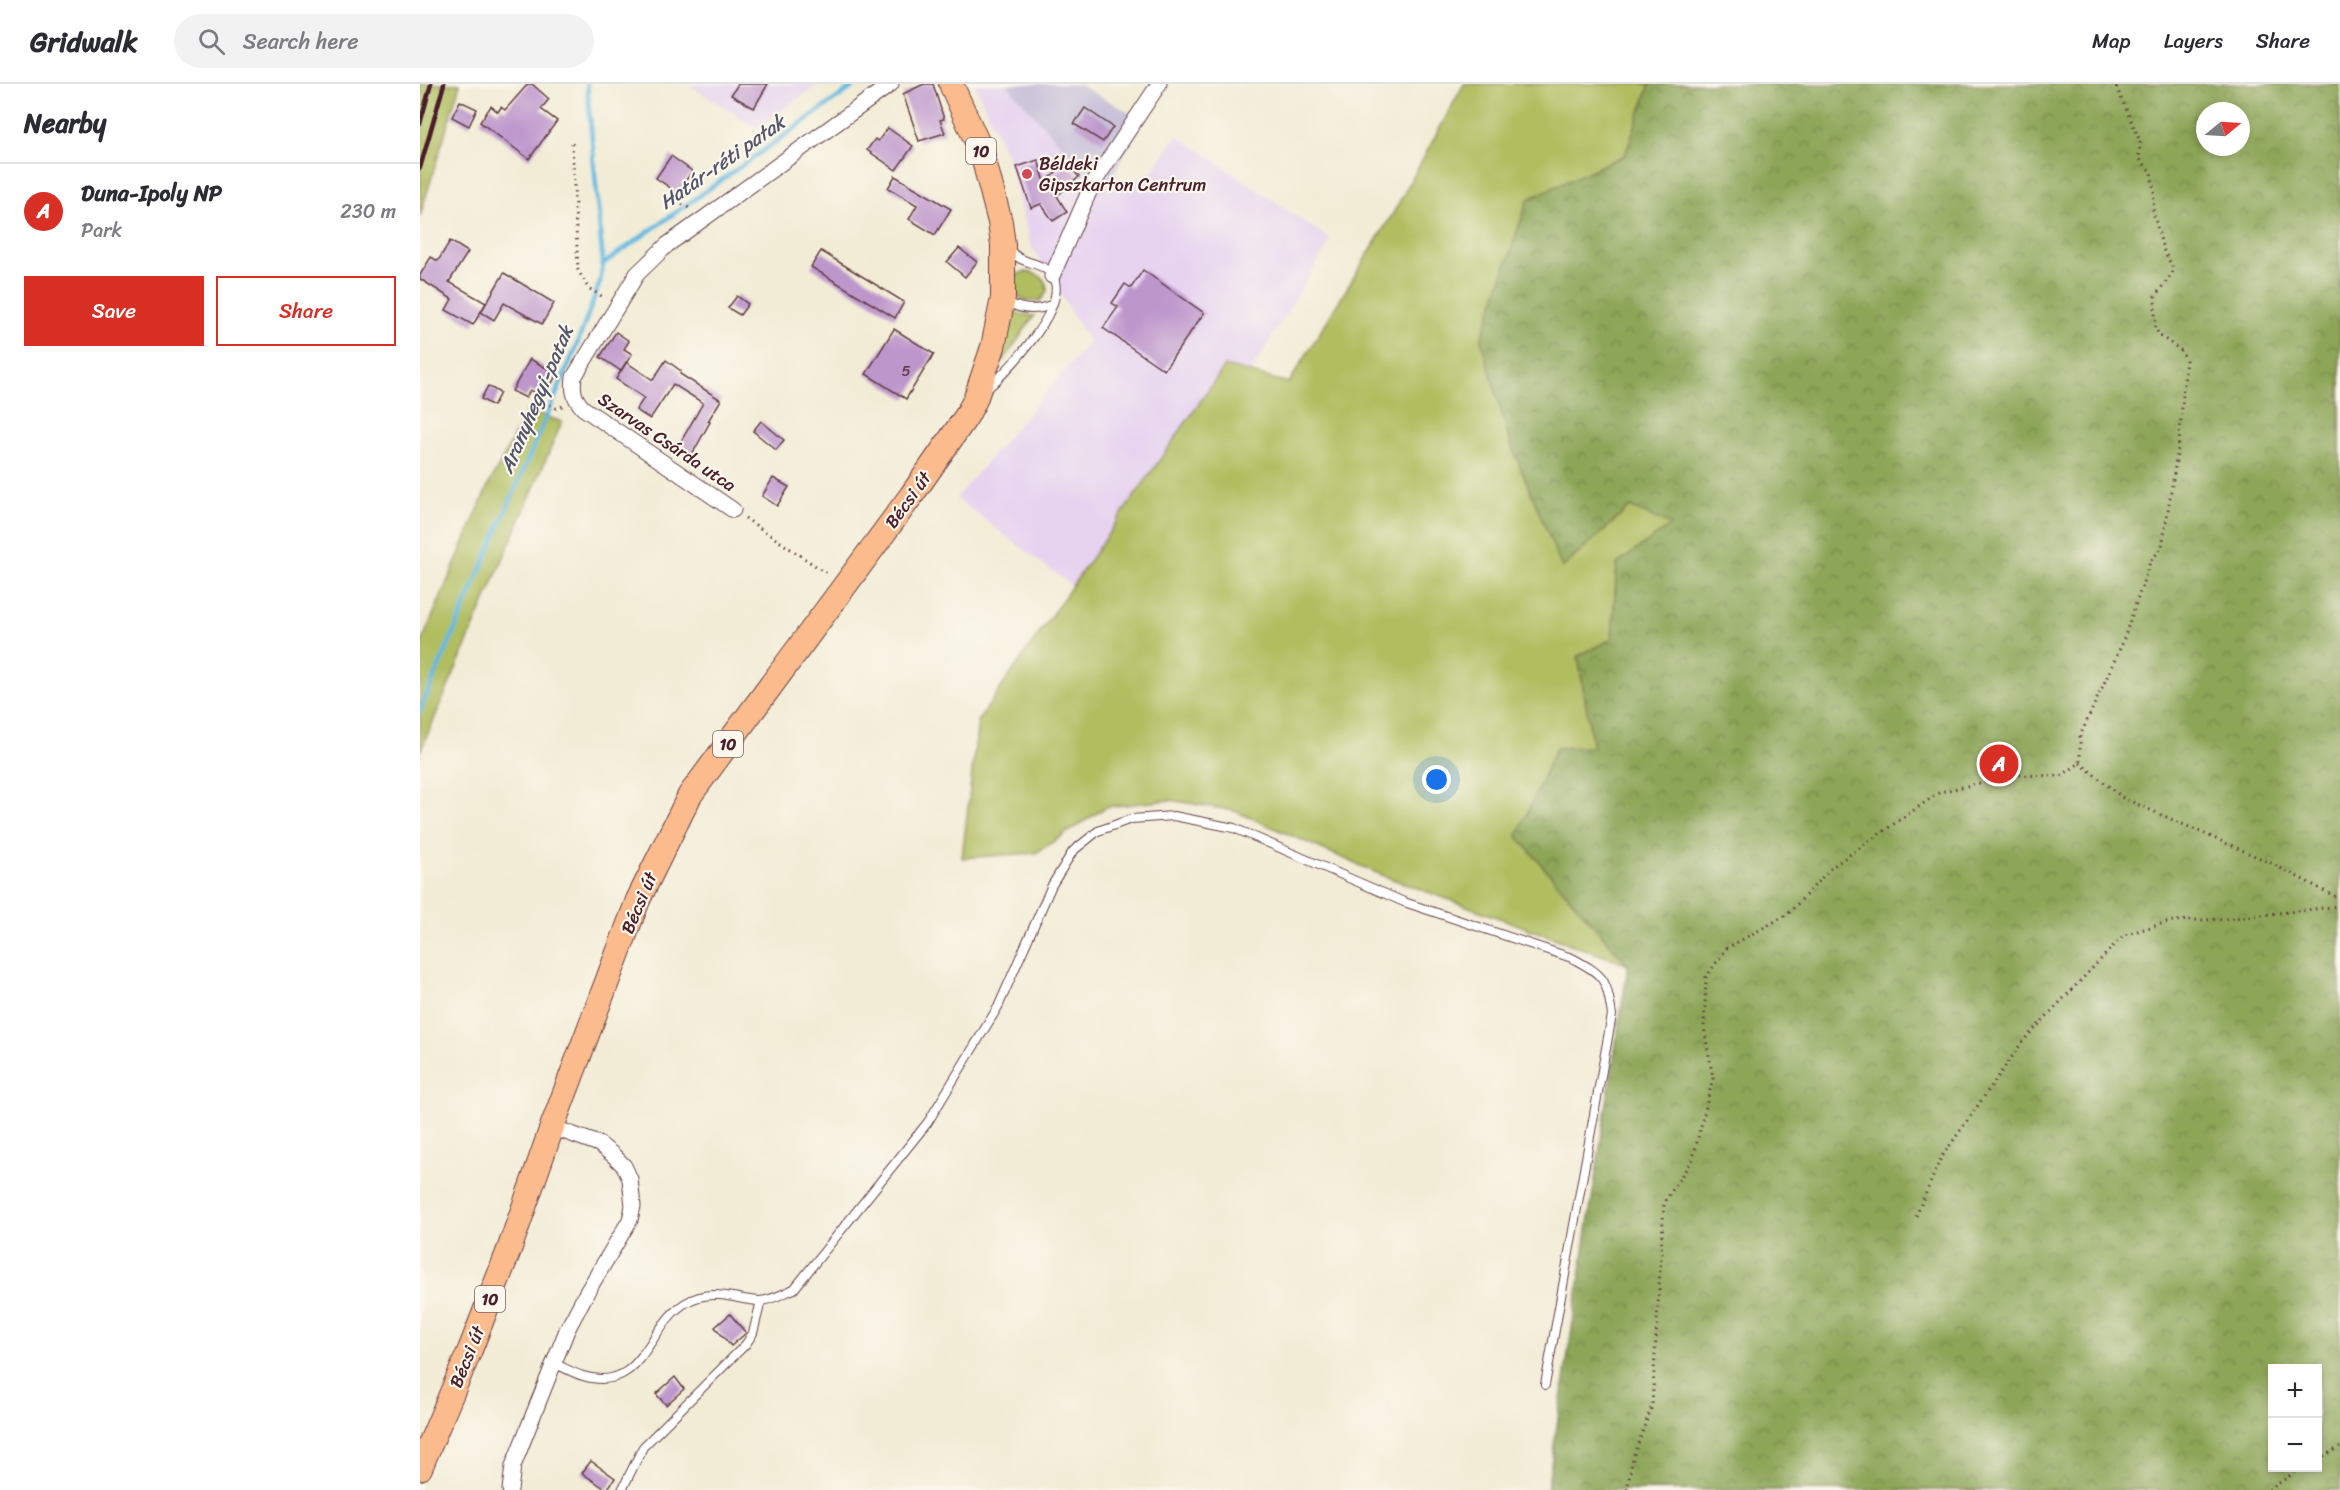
<!DOCTYPE html>
<meta charset="utf-8">
<style>
:root{--surface:#fff;--page:#f2f2f3;--text:#2b2b33;--muted:#7c7c81;--line:#e1e1e2;--accent:#d93025}
body{margin:0;font-family:Sriracha,sans-serif;background:var(--page);color:var(--text)}
.controls{position:absolute;right:18px;bottom:18px;display:grid;overflow:hidden;border-radius:0px;box-shadow:0 3px 9px #0003}
.controls button{width:54px;height:54px;display:grid;place-items:center;padding:0;border:0;border-bottom:2px solid var(--line);background:var(--surface);color:var(--text);font:30px sans-serif}
.compass{position:absolute;left:1776px;top:18px;width:54px;height:54px;border-radius:50%;background:var(--surface);box-shadow:0 3px 9px #0003;rotate:72deg}
.you{position:absolute;left:1017px;top:696px;width:21px;height:21px;margin:-15px;border:4px solid #fff;border-radius:50%;background:#1a73e8;box-shadow:0 0 0 9px #1a73e833}
.badge{display:grid;place-items:center;width:39px;height:39px;border-radius:50%;background:var(--accent);color:#fff;font-size:20px;font-weight:700}
.pin{position:absolute;translate:-50% -50%;border:3px solid #fff;box-shadow:0 2px 6px #0006}
.list{margin:0;padding:0;list-style:none}
h2{display:flex;justify-content:space-between;align-items:center;height:78px;margin:0;padding:0 24px;font-size:26px}
h2 small{font-size:20px;font-weight:400;color:var(--muted)}
.list li{display:grid;grid-template-columns:39px 1fr auto;gap:18px;align-items:center;box-sizing:border-box;height:96px;padding:0 24px;border-top:2px solid var(--line)}
.list b{display:block;font-size:22px;white-space:nowrap}
.list p{margin:0;font-size:20px;white-space:nowrap;color:var(--muted)}
.list em{font-size:20px;font-style:normal;color:var(--muted)}
.actions{display:flex;gap:12px;padding:18px 24px}
.actions a{flex:1;padding:14px 0;border:2px solid var(--accent);border-radius:0px;text-align:center;font-size:21px;color:var(--accent)}
.actions .main{background:var(--accent);color:#fff}
.icon{flex:none;width:33px;height:33px;fill:none;stroke:currentColor;stroke-width:2;stroke-linecap:round;stroke-linejoin:round}
.map{position:relative;flex:none;width:1920px;height:1406px;overflow:hidden}
header{display:flex;align-items:center;gap:36px;box-sizing:border-box;height:84px;padding:0 30px;background:var(--surface);border-bottom:2px solid var(--line)}
header strong{font-size:28px}
nav{display:flex;gap:33px;margin-inline-start:auto;font-size:21px}
.search{width:420px;height:54px;background:var(--page);display:flex;align-items:center;gap:15px;box-sizing:border-box;padding:0 21px;border-radius:33px;color:var(--muted);font-size:22px}
main{display:flex}
aside{flex:1;background:var(--surface)}
.map>svg:first-child{display:block}
.built{fill:#e6d3f0}
.industrial{fill:#c8c0d8}
.green{fill:#b0be61;stroke:#7d6e46;stroke-width:1.5;fill-rule:evenodd}
.forest{fill:url(#forest-crowns);stroke:#6b6241;stroke-width:1.5;fill-rule:evenodd}
.lines{fill:none;stroke-linecap:round;stroke-linejoin:round}
.stream{stroke:#65b9e1;stroke-width:4.5}
.building{fill:#bd96cc}
.lane-casing{stroke:#633e45;stroke-width:10}
.street-casing{stroke:#633e45;stroke-width:17}
.primary-casing{stroke:#633e45;stroke-width:26}
.path{stroke:#633e45;stroke-width:3;stroke-dasharray:1.5 4.5;stroke-linecap:butt}
.lane{stroke:#fff;stroke-width:8}
.street{stroke:#fff;stroke-width:15}
.primary{stroke:#fbbb8c;stroke-width:24}
.rail{stroke:#4a1f2b;stroke-width:4.5}
.poi-dot{fill:#d1495b;stroke:#fbf7ec;stroke-width:2}
.labels{text-anchor:middle;stroke-width:4.5;stroke-linejoin:round;paint-order:stroke}
.number-label{font-size:15px;fill:#673d53}
.shield{fill:#fbf7ec;stroke:#7f6065;stroke-width:1.5}
.shield-label{font-size:16px;font-weight:bold;fill:#4a1f2b}
.poi-label{font-size:18px;fill:#4a1f2b;stroke:#fbf7ec;text-anchor:start}
.street-label{font-size:18px;fill:#4a1f2b;stroke:#fbf7ec}
.water-label{font-size:20px;font-style:italic;fill:#53556b;stroke:#fbf7ec}
</style>
<header>
<strong>Gridwalk</strong>
<div class="search"><svg class="icon" aria-label="search" viewBox="0 0 24 24"><circle cx="10" cy="10" r="6"/><path d="M15 15l6 6"/></svg>Search here</div>
<nav><a>Map</a><a>Layers</a><a>Share</a></nav>
</header>
<main>
<aside>
<h2>Nearby<small></small></h2>
<ul class="list">
<li><span class="badge">A</span><div><b>Duna-Ipoly NP</b><p>Park</p></div><em>230 m</em></li>
</ul>
<div class="actions"><a class="main">Save</a><a>Share</a></div>
</aside>
<div class="map">
<svg width="1920" height="1406" viewBox="0 0 1920 1406">
<defs>
<pattern id="forest-crowns" width="20" height="18" patternUnits="userSpaceOnUse" patternTransform="scale(1.5)"><rect width="20" height="18" fill="#8ca557"/><path d="M2 6a3 3 0 1 1 6 0M12 15a3 3 0 1 1 6 0" fill="none" stroke="#748648"/></pattern>
</defs>
<rect width="100%" height="100%" fill="#fbf7ec"/>
<filter id="ink" filterUnits="userSpaceOnUse"><feTurbulence type="fractalNoise" baseFrequency=".0167" numOctaves="2"/><feDisplacementMap in="SourceGraphic" scale="12" xChannelSelector="R" yChannelSelector="G"/><feConvolveMatrix kernelMatrix="1 2 1 2 8 2 1 2 1" color-interpolation-filters="sRGB"/></filter>
<filter id="wash" filterUnits="userSpaceOnUse"><feTurbulence type="fractalNoise" baseFrequency=".008" numOctaves="4" result="noise"/><feDisplacementMap in="SourceGraphic" scale="24" xChannelSelector="R" yChannelSelector="G"/><feGaussianBlur stdDeviation="1.35" result="paint"/><feColorMatrix in="noise" values="0 0 0 0 0 0 0 0 0 0 0 0 0 0 0 0 0 1.4 0 .05"/><feComposite in="paint" operator="in"/></filter>
<g filter="url(#wash)">
<rect width="100%" height="100%" fill="#f2ecd6"/>
<g class="built">
<path d="M 268,0 L 399,0 L 337,44 Z"/>
<path d="M 555,0 L 586,0 L 684,108 L 732,88 L 757,51 L 911,156 L 830,289 L 805,282 L 652,502 L 536,414 L 669,258 L 611,162 L 589,77 Z"/>
</g>
<path class="industrial" d="M 586,0 L 658,0 L 723,36 L 684,108 Z"/>
<g class="green">
<path d="M 0,0 L 40,0 L 0,132 Z"/>
<path d="M 1044,0 L 1230,0 L 1205,71 L 1108,115 L 1142,484 L 1210,423 L 1501,66 L 1920,0 L 1920,1406 L 1202,1406 L 1233,820 L 1197,480 L 1192,555 L 1158,572 L 1173,663 L 1097,752 L 1208,881 L 964,792 L 815,727 L 750,716 L 686,723 L 616,769 L 542,774 L 558,637 L 805,282 L 869,299 L 972,131 ZM 1785,27 L 1821,27 L 1821,63 L 1785,63 ZM 1852,1284 L 1898,1284 L 1898,1384 L 1852,1384 Z"/>
<path d="M 604,188 C 616,188 627,193 627,207 L 621,216 C 611,220 599,215 592,207 C 592,196 592,191 604,188 Z"/>
<path d="M 591,226 L 597,229 L 614,232 L 584,276 L 581,277 L 579,275 Z"/>
<path d="M 108,326 L 142,338 L 0,668 L 0,562 L 68,402 Z"/>
</g>
<path class="forest" d="M 1230,0 L 1920,0 L 1920,1406 L 1127,1406 L 1208,881 L 1097,752 L 1136,664 L 1173,663 L 1158,572 L 1192,555 L 1197,480 L 1251,441 L 1210,423 L 1142,484 L 1090,358 L 1061,256 L 1108,115 L 1205,71 ZM 1785,27 L 1821,27 L 1821,63 L 1785,63 ZM 1852,1284 L 1898,1284 L 1898,1384 L 1852,1384 Z"/>
<g class="lines">
<g class="stream">
<path d="M 183,180 L 437,0"/>
<path d="M 0,627 L 155,266 L 180,198 L 183,180 L 167,0"/>
</g>
</g>
<g id="blocks">
<g class="building">
<path d="M 108,0 L 112,0 L 129,15 L 121,25 L 137,37 L 109,75 L 60,38 L 71,22 L 78,28 L 81,23 L 85,26 Z"/>
<path d="M 318,0 L 348,0 L 334,24 L 311,11 Z"/>
<path d="M 504,0 L 513,0 L 524,35 L 520,36 L 525,49 L 499,57 L 483,10 Z"/>
<path d="M 40,17 L 57,25 L 49,42 L 32,33 Z"/>
<path d="M 665,24 L 693,43 L 683,58 L 654,40 Z"/>
<path d="M 468,44 L 493,62 L 476,86 L 447,66 L 455,55 L 458,57 Z"/>
<path d="M 251,72 L 272,87 L 258,109 L 236,94 Z"/>
<path d="M 618,76 L 625,98 L 647,79 L 659,93 L 637,112 L 647,128 L 633,137 L 621,120 L 611,124 L 597,83 Z"/>
<path d="M 475,92 L 531,125 L 515,151 L 489,135 L 497,121 L 468,104 Z"/>
<path d="M 30,157 L 48,168 L 29,198 L 66,219 L 53,241 L 26,226 L 32,215 L 0,195 L 0,191 L 11,173 L 18,177 Z"/>
<path d="M 539,164 L 557,178 L 545,193 L 527,178 Z"/>
<path d="M 401,167 L 484,218 L 475,234 L 391,183 Z"/>
<path d="M 723,186 L 784,229 L 744,286 L 683,244 L 698,223 L 692,219 L 705,200 L 711,204 Z"/>
<path d="M 84,189 L 134,219 L 122,240 L 84,219 L 74,236 L 61,228 Z"/>
<path d="M 317,212 L 328,220 L 320,231 L 308,224 Z"/>
<path d="M 474,245 L 514,270 L 486,315 L 446,290 Z"/>
<path d="M 196,248 L 209,257 L 204,265 L 212,270 L 201,287 L 180,273 Z"/>
<path d="M 110,275 L 137,290 L 124,313 L 110,306 L 106,314 L 92,307 Z"/>
<path d="M 246,276 L 261,287 L 260,290 L 301,316 L 288,337 L 290,338 L 270,374 L 256,366 L 283,319 L 253,300 L 230,335 L 216,326 L 224,314 L 196,295 L 206,278 L 233,296 Z"/>
<path d="M 68,302 L 80,309 L 73,322 L 61,315 Z"/>
<path d="M 341,337 L 364,356 L 356,366 L 333,347 Z"/>
<path d="M 353,394 L 369,403 L 357,422 L 342,412 Z"/>
<path d="M 310,1230 L 326,1249 L 311,1262 L 295,1243 Z"/>
<path d="M 255,1293 L 264,1305 L 246,1321 L 236,1310 Z"/>
<path d="M 171,1377 L 195,1394 L 187,1406 L 162,1389 Z"/>
</g>
</g>
</g>
<g filter="url(#ink)">
<use href="#blocks" fill-opacity="0" stroke="#633e45" stroke-width="1.5"/>
<g class="lines">
<g class="lane-casing">
<g id="lane">
<path d="M 586,217 C 600,226 616,227 631,221"/>
<path d="M 565,307 C 586,288 652,222 632,191 C 624,180 610,180 599,174 C 596,172 592,168 588,165"/>
<path d="M 133,1279 C 143,1283 153,1289 163,1292 C 230,1312 226,1228 279,1213 C 300,1207 319,1216 339,1217 C 350,1217 364,1209 374,1205 L 508,1038 L 578,923 L 632,801 L 653,767 L 678,747 L 711,735 L 754,732 L 814,744 L 984,818 L 1152,874 C 1185,892 1186,894 1192,931 L 1125,1301"/>
<path d="M 202,1406 L 223,1363 L 326,1260 L 333,1249 L 341,1217"/>
</g>
</g>
<g class="street-casing">
<g id="street">
<path d="M 632,192 L 672,101 L 739,0"/>
<path d="M 313,426 L 163,324 C 154,314 152,307 154,293 L 217,190 L 247,161 L 471,0"/>
<path d="M 90,1406 L 93,1382 L 147,1246 L 167,1208 L 210,1136 L 213,1122 L 210,1095 L 204,1082 L 193,1071 L 179,1060 L 132,1043"/>
</g>
</g>
<g class="primary-casing">
<path id="primary" d="M 0,1384 L 50,1266 L 89,1166 L 132,1043 L 218,816 L 270,711 L 491,412 L 546,333 L 555,316 L 573,263 L 583,214 L 583,161 L 580,138 L 562,69 L 531,0"/>
</g>
<g class="path">
<path d="M 152,59 L 158,186 L 168,204 L 185,214"/>
<path d="M 246,112 L 271,125"/>
<path d="M 133,282 L 142,287"/>
<path d="M 119,316 L 136,324 L 143,322"/>
<path d="M 325,434 L 409,491"/>
<path d="M 1660,679 L 1703,714 L 1851,779 L 1920,815"/>
<path d="M 1496,1132 L 1521,1074 L 1603,957 L 1704,851 L 1751,837 L 1807,835 L 1920,822"/>
<path d="M 1898,1375 L 1920,1363"/>
<path d="M 1207,1406 L 1213,1373 L 1232,1322 L 1244,1119 L 1273,1074 L 1293,994 L 1284,944 L 1286,893 L 1307,864 L 1368,830 L 1412,783 L 1520,708 L 1596,691 L 1641,692 L 1660,679 L 1660,652 L 1702,560 L 1730,478 L 1742,463 L 1759,358 L 1766,276 L 1762,267 L 1740,252 L 1735,244 L 1735,212 L 1752,190 L 1753,184 L 1743,165 L 1733,127 L 1734,107 L 1731,88 L 1719,74 L 1720,57 L 1695,0"/>
<path d="M 1849,1406 L 1881,1384"/>
</g>
<use href="#lane" class="lane"/>
<use href="#street" class="street"/>
<use href="#primary" class="primary"/>
<g class="rail">
<path d="M 0,40 L 11,0"/>
<path d="M 0,84 L 24,0"/>
</g>
</g>
</g>
<circle class="poi-dot" cx="607" cy="90" r="6"/>
<g class="labels">
<g class="number-label">
<text x="486" y="292">5</text>
</g>
<g class="shield">
<rect x="546" y="54" width="30" height="26" rx="4.5"/>
<rect x="293" y="647" width="30" height="26" rx="4.5"/>
<rect x="55" y="1202" width="30" height="26" rx="4.5"/>
</g>
<g class="shield-label">
<text x="561" y="73">10</text>
<text x="308" y="666">10</text>
<text x="70" y="1221">10</text>
</g>
<g class="poi-label">
<text x="619" y="86">Béldeki<tspan x="619" dy="21">Gipszkarton Centrum</tspan></text>
</g>
<g class="street-label">
<text transform="translate(247 358) rotate(34)" y="6">Szarvas Csárda utca</text>
<text transform="translate(488 416) rotate(-54)" y="6">Bécsi út</text>
<text transform="translate(219 819) rotate(-67)" y="6">Bécsi út</text>
<text transform="translate(47 1273) rotate(-68)" y="6">Bécsi út</text>
</g>
<g class="water-label">
<text transform="translate(302 78) rotate(-35)" y="7">Határ-réti patak</text>
<text transform="translate(116 315) rotate(-67)" y="7">Aranyhegyi-patak</text>
</g>
</g>
</svg>
<div class="controls">
<button>+</button>
<button>−</button>
</div>
<svg class="compass" viewBox="-18 -18 36 36"><path d="M0-13l5 13h-10z" fill="#e53935"/><path d="M0 13l5-13h-10z" fill="#7c7c81"/></svg>
<div class="you"></div>
<div class="pin badge" style="left:1579px;top:680px">A</div>
</div>
</main>
